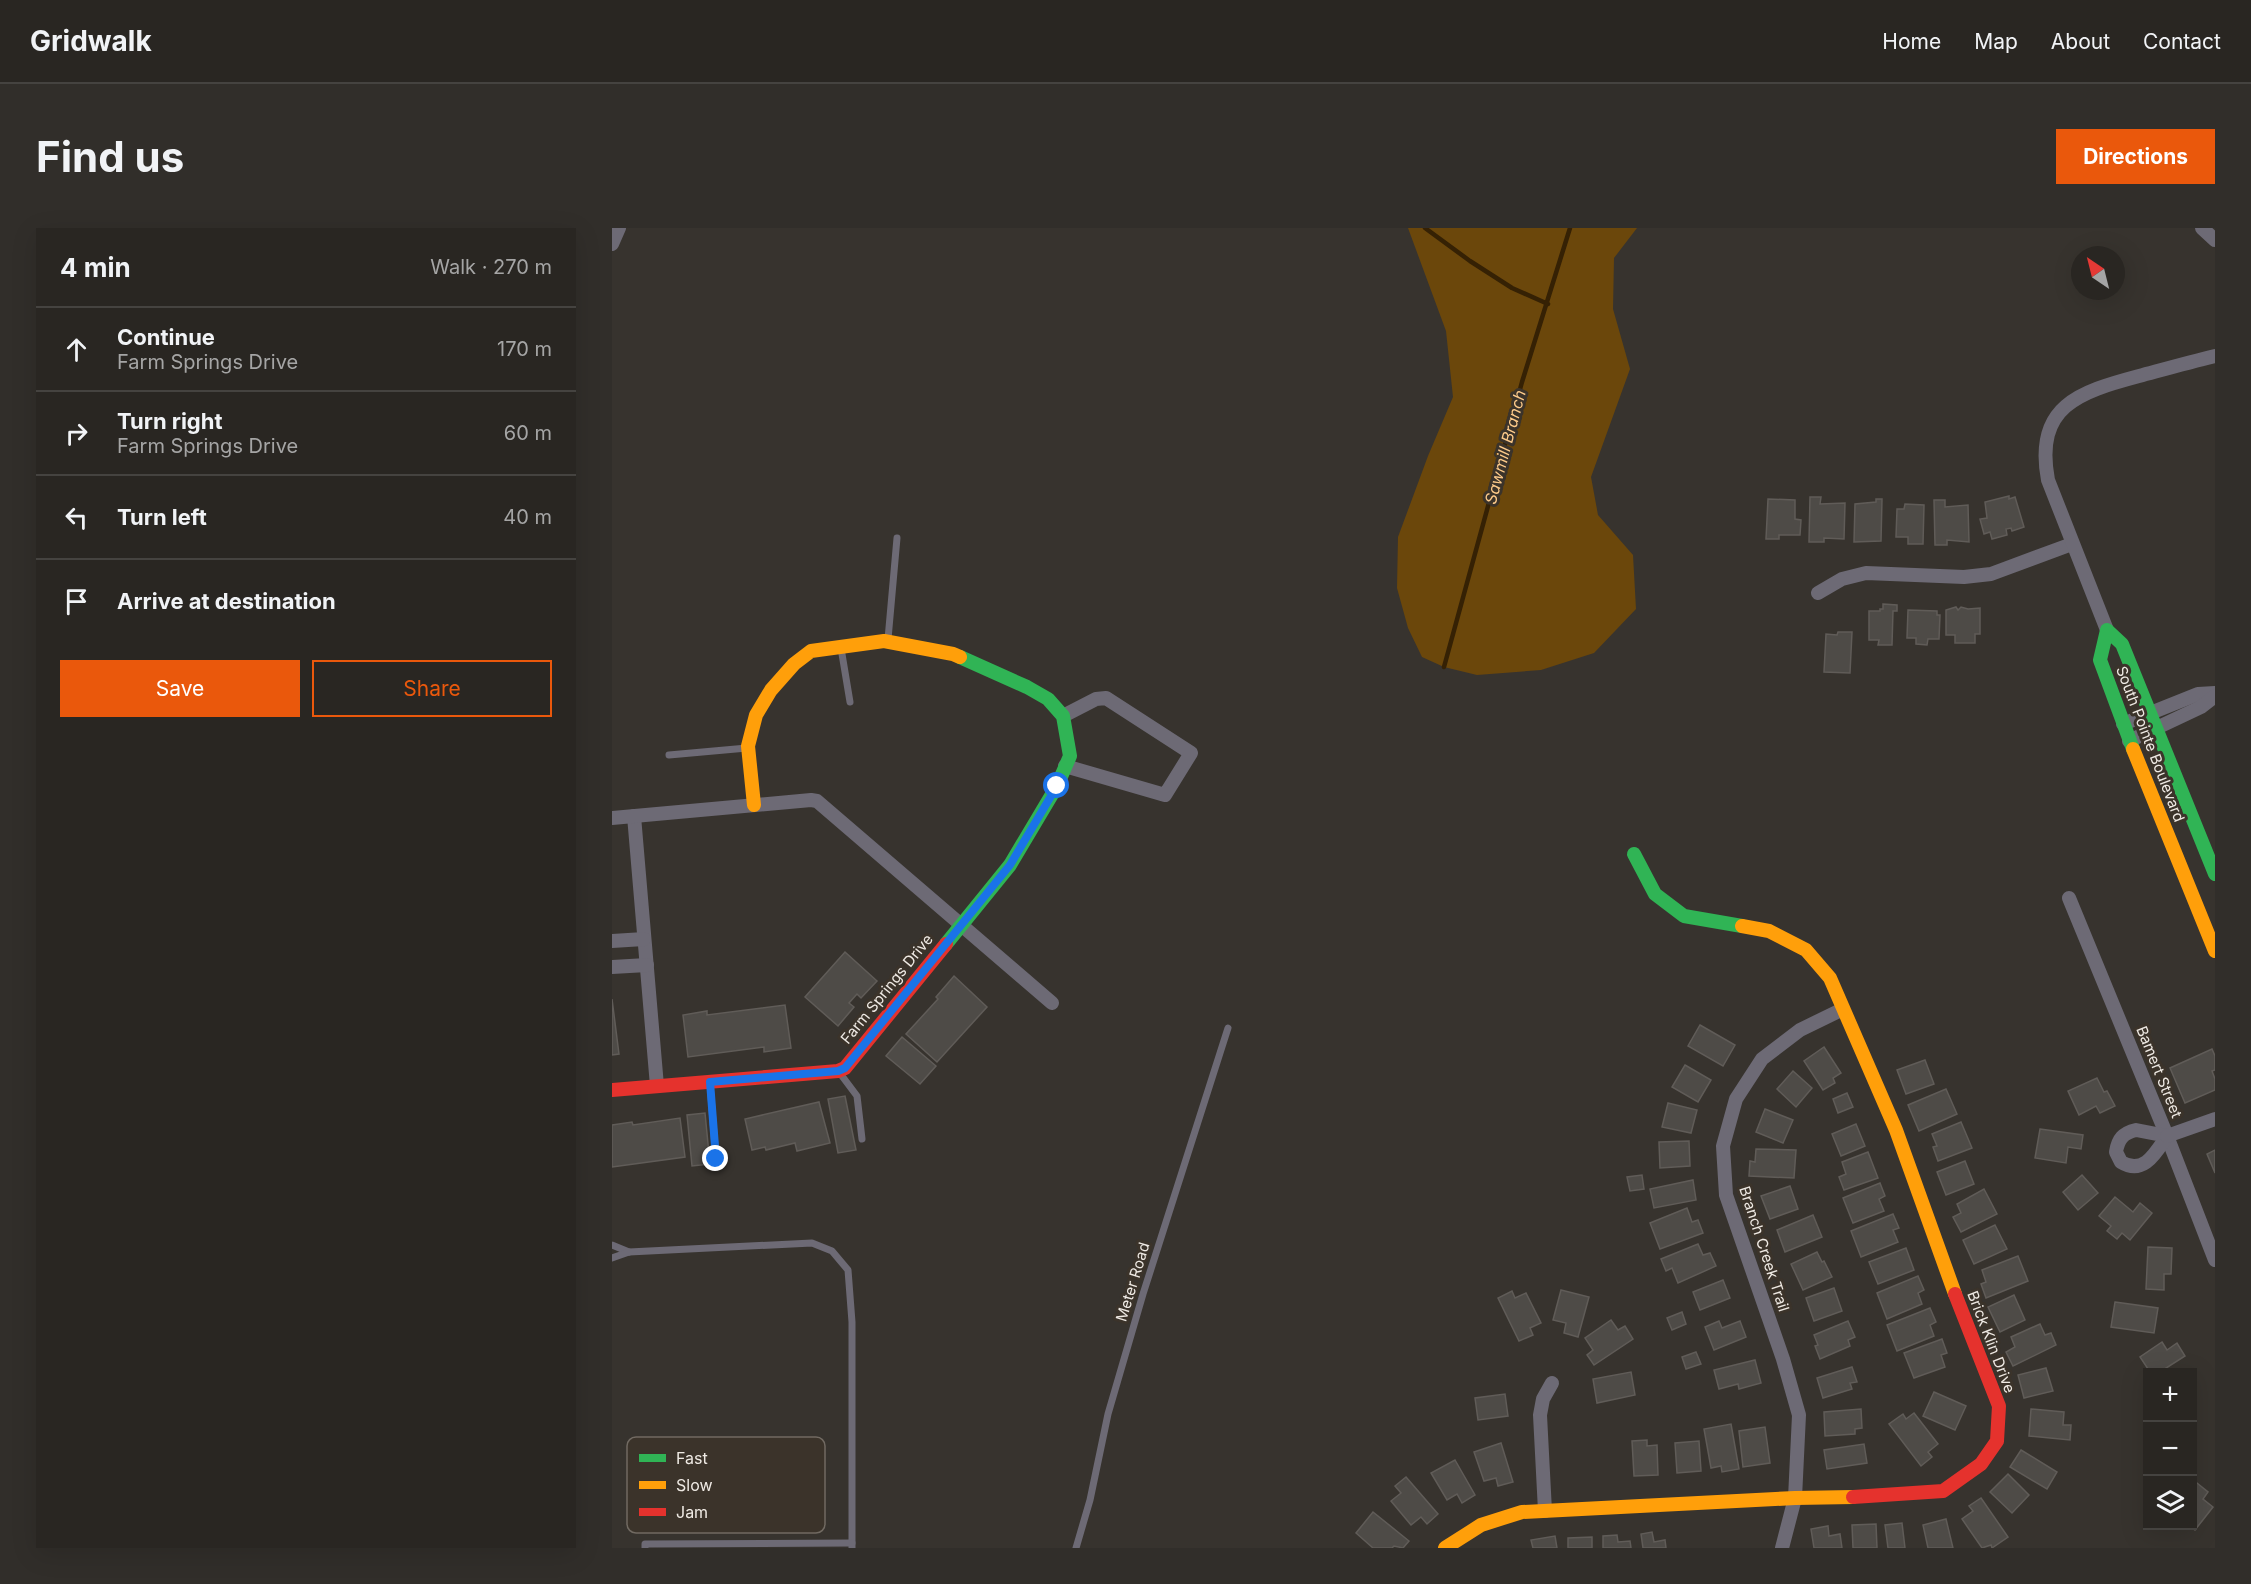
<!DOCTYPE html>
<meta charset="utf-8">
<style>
:root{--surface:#292622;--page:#312e2a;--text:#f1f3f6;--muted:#a5a5a5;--line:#454340;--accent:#ea580c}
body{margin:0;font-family:Inter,sans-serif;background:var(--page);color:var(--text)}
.controls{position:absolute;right:18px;bottom:18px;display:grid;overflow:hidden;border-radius:0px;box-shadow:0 6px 24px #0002}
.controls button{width:54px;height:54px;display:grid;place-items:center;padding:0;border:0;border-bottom:2px solid var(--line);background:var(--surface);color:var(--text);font:30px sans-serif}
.compass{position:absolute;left:1459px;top:18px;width:54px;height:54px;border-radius:50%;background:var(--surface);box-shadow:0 6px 24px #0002;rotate:325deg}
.stop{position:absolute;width:18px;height:18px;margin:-14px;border:4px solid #1a73e8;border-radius:50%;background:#fff}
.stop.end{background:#1a73e8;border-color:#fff;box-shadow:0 2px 6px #0008}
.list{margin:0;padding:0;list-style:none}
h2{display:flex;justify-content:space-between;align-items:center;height:78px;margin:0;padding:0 24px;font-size:26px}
h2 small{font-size:20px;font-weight:400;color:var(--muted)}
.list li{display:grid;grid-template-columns:39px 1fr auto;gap:18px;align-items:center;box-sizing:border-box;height:84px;padding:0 24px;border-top:2px solid var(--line)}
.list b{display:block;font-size:22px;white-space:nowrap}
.list p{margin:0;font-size:20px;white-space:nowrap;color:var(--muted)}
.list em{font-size:20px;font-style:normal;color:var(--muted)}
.actions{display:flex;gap:12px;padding:18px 24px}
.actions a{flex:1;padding:14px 0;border:2px solid var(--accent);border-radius:0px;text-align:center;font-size:21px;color:var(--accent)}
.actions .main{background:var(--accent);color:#fff}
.icon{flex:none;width:33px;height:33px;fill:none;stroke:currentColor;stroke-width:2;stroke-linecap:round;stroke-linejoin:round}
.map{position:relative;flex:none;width:1603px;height:1320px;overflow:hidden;border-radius:0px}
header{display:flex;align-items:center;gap:36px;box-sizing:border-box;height:84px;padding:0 30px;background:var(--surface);border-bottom:2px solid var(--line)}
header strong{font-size:28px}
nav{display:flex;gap:33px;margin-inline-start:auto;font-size:21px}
.intro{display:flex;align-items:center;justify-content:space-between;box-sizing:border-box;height:144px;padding:0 36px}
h1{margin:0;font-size:42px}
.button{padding:15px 27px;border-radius:0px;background:var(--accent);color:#fff;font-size:21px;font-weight:700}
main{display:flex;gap:36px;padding:0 36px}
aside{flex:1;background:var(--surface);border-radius:0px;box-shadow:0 6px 24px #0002}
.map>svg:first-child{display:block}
.green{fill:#6b470b}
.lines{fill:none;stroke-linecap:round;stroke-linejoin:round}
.stream{stroke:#352104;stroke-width:4.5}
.building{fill:#4e4b47;stroke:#605c58;stroke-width:1.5}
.lane{stroke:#6d6a75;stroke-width:7}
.street{stroke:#6d6a75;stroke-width:14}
.fast{stroke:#30b455;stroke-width:14}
.slow{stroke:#ff9f0a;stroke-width:14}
.jam{stroke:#e5322d;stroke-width:14}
.route{stroke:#1a73e8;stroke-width:8}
.labels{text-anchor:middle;stroke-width:6;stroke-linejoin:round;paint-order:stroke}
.street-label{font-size:15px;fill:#efeae4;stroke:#3b332a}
.water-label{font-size:16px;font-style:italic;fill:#fecb8a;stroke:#3b332a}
.key{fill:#3b332a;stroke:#716a62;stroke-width:1.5}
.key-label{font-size:16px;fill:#efeae4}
</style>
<header>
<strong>Gridwalk</strong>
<nav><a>Home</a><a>Map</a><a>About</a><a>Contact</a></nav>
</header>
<div class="intro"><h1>Find us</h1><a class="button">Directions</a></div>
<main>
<aside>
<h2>4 min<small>Walk · 270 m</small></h2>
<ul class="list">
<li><svg class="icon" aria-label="ahead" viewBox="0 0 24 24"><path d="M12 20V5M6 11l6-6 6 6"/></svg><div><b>Continue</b><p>Farm Springs Drive</p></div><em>170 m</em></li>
<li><svg class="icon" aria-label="right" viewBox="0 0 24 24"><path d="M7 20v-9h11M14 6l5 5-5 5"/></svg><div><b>Turn right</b><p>Farm Springs Drive</p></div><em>60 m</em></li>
<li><svg class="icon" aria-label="left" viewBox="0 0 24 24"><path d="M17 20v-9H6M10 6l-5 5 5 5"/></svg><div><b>Turn left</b></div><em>40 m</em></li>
<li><svg class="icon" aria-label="arrive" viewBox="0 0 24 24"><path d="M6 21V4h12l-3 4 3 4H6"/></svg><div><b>Arrive at destination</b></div></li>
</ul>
<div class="actions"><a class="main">Save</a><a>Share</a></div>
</aside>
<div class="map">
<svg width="1603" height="1320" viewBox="0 0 1603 1320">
<rect width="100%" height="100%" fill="#37332e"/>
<path class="green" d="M 796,0 L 1025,0 L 1002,30 L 1001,81 L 1018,141 L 979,249 L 986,287 L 1021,327 L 1024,381 L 982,425 L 929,442 L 865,447 L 832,439 L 810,429 L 796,400 L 785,360 L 786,309 L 816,228 L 841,169 L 834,103 Z"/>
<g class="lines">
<g class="stream">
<path d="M 813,0 L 858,33 L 900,60 L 936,76"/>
<path d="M 832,439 L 910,154 L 958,0"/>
</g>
</g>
<g class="building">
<path d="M 1397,268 L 1397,271 L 1403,269 L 1412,299 L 1400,303 L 1399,300 L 1394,301 L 1395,307 L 1380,311 L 1378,304 L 1372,306 L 1368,291 L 1375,290 L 1373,274 Z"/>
<path d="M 1198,269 L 1209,269 L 1208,276 L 1233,275 L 1232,311 L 1212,310 L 1212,314 L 1197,314 Z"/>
<path d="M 1156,271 L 1183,272 L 1183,291 L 1189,292 L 1188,307 L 1167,307 L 1167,311 L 1154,311 Z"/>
<path d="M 1264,271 L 1270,271 L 1269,313 L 1242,314 L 1243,276 L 1264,274 Z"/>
<path d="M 1322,272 L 1333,272 L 1333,279 L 1356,277 L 1357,314 L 1335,312 L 1335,317 L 1323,317 Z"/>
<path d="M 1293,276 L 1312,277 L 1311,316 L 1296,316 L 1296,309 L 1284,309 L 1285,281 L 1292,281 Z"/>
<path d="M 1271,376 L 1285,377 L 1285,383 L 1281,383 L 1280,417 L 1266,417 L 1267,412 L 1257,412 L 1257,383 L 1268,383 L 1268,381 L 1271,381 Z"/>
<path d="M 1344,379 L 1346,382 L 1349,379 L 1356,381 L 1368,380 L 1368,406 L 1363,406 L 1363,415 L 1343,415 L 1343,407 L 1334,407 L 1334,382 Z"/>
<path d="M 1296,382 L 1325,383 L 1325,387 L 1328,387 L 1327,411 L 1316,411 L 1315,417 L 1304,416 L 1304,410 L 1295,410 Z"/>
<path d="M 1226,404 L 1240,404 L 1238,445 L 1212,444 L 1214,406 L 1225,407 Z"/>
<path d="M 233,724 L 265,753 L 249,770 L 245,766 L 237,775 L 242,779 L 226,798 L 193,769 Z"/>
<path d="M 342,748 L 375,779 L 325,834 L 294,806 L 326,771 L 324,769 Z"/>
<path d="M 0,771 L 7,826 L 0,827 Z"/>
<path d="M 173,777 L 179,820 L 152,824 L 152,819 L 76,829 L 71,787 L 95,783 L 95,787 Z"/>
<path d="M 1088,797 L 1123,817 L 1111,838 L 1076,818 Z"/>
<path d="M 290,809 L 324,838 L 308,856 L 274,828 Z"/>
<path d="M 1212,819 L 1229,845 L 1221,850 L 1223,855 L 1211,862 L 1192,833 Z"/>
<path d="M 1600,821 L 1603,828 L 1603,842 L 1600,843 L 1603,851 L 1603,862 L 1573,875 L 1558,840 Z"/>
<path d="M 1313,832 L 1322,856 L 1294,866 L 1285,842 Z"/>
<path d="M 1073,837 L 1099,852 L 1086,874 L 1060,859 Z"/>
<path d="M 1181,843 L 1200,860 L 1184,879 L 1165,861 Z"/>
<path d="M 1485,850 L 1492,864 L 1495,863 L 1503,878 L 1488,885 L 1484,878 L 1467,887 L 1456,863 Z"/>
<path d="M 1334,861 L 1345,886 L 1307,903 L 1296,877 Z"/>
<path d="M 1235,865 L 1241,879 L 1226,885 L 1221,871 Z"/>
<path d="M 233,868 L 244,922 L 226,925 L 216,871 Z"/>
<path d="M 207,874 L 218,915 L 185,923 L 183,915 L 154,922 L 153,919 L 140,922 L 133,891 Z"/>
<path d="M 1056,875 L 1085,882 L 1079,905 L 1050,899 Z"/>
<path d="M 1153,881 L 1181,892 L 1171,915 L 1144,904 Z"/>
<path d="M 93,885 L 98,936 L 80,938 L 75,887 Z"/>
<path d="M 68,890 L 73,929 L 0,939 L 0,897 L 20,894 L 21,897 Z"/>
<path d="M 1349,894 L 1360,920 L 1326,933 L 1321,919 L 1325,918 L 1320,906 Z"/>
<path d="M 1244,896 L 1253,918 L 1229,928 L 1220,906 Z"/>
<path d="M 1428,901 L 1471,907 L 1469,921 L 1456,919 L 1454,935 L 1423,930 Z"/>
<path d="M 1077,913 L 1078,938 L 1048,940 L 1047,914 Z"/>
<path d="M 1144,921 L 1184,922 L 1182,950 L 1137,948 L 1138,933 L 1143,934 Z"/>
<path d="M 1603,922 L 1603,945 L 1595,926 Z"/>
<path d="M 1256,924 L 1266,950 L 1232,962 L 1227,949 L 1234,946 L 1230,934 Z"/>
<path d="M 1353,933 L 1362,956 L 1334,967 L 1325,944 Z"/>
<path d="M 1030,947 L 1032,961 L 1018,963 L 1015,949 Z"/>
<path d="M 1470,947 L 1486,965 L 1466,982 L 1451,964 Z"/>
<path d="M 1081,952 L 1084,972 L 1042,980 L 1038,961 Z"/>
<path d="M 1268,955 L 1273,968 L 1267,971 L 1272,983 L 1241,995 L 1231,970 Z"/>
<path d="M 1178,958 L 1186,981 L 1158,991 L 1149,968 Z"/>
<path d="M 1372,961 L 1385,986 L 1349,1004 L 1341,989 L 1349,985 L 1345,976 Z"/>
<path d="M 1503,969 L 1521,984 L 1528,975 L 1540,985 L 1518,1012 L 1510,1005 L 1505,1011 L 1495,1003 L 1499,998 L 1487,988 Z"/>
<path d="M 1075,980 L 1080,994 L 1086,992 L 1091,1005 L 1048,1021 L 1038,995 Z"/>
<path d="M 1281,986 L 1287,1000 L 1281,1002 L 1286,1014 L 1249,1029 L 1239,1003 Z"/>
<path d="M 1201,987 L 1210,1009 L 1173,1024 L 1165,1002 Z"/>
<path d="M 1383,997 L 1395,1021 L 1362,1036 L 1351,1012 Z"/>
<path d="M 1086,1016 L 1091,1027 L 1098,1025 L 1104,1038 L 1066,1055 L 1060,1040 L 1054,1043 L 1049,1031 Z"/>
<path d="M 1536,1019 L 1560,1020 L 1559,1046 L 1552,1046 L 1552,1062 L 1534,1061 Z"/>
<path d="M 1294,1020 L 1302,1042 L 1266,1056 L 1257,1034 Z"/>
<path d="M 1205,1024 L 1210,1034 L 1212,1033 L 1220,1049 L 1191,1062 L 1179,1036 Z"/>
<path d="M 1406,1028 L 1416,1053 L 1374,1070 L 1369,1056 L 1374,1054 L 1370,1042 Z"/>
<path d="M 1306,1048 L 1312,1062 L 1306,1065 L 1310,1076 L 1275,1091 L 1265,1065 Z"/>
<path d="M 1111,1052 L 1118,1070 L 1088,1082 L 1081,1064 Z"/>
<path d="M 1222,1060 L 1230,1083 L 1202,1093 L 1194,1070 Z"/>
<path d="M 949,1062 L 977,1069 L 966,1109 L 952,1105 L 954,1095 L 941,1092 Z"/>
<path d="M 900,1063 L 903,1070 L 914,1065 L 929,1095 L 918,1100 L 921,1107 L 907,1113 L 886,1070 Z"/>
<path d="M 1402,1067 L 1413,1092 L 1388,1104 L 1376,1079 Z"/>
<path d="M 1503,1074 L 1546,1080 L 1542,1105 L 1499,1099 Z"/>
<path d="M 1318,1080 L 1324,1094 L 1318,1097 L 1322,1108 L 1285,1123 L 1275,1097 Z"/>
<path d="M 1070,1084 L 1074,1096 L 1060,1102 L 1055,1090 Z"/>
<path d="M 999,1092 L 1006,1102 L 1013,1098 L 1021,1111 L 982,1137 L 975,1127 L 981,1122 L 973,1110 Z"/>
<path d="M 1107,1093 L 1110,1100 L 1128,1093 L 1134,1109 L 1102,1122 L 1093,1099 Z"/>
<path d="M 1236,1093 L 1243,1109 L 1236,1112 L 1238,1118 L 1208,1131 L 1203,1118 L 1206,1117 L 1202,1107 Z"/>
<path d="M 1428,1096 L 1433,1107 L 1439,1105 L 1444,1117 L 1401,1138 L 1394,1124 L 1403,1119 L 1399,1109 Z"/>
<path d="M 1330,1111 L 1335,1125 L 1329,1127 L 1333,1139 L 1302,1150 L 1292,1125 Z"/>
<path d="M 1550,1114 L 1555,1122 L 1565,1115 L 1573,1128 L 1548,1144 L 1538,1144 L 1528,1129 Z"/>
<path d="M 1084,1124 L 1089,1136 L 1074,1141 L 1070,1129 Z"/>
<path d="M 1143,1132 L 1149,1155 L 1127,1161 L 1126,1156 L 1107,1161 L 1102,1142 Z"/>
<path d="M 1240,1139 L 1245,1154 L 1238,1155 L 1240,1161 L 1211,1170 L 1205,1150 Z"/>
<path d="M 1434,1140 L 1441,1163 L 1412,1170 L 1406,1147 Z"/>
<path d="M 1019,1144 L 1023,1167 L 985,1175 L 981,1151 Z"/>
<path d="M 1322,1164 L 1354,1178 L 1343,1202 L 1311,1188 Z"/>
<path d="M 893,1166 L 896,1188 L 866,1192 L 863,1170 Z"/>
<path d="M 1249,1181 L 1250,1200 L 1243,1201 L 1243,1206 L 1213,1208 L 1212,1184 Z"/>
<path d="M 1419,1181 L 1452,1184 L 1451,1197 L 1459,1197 L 1458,1212 L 1417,1208 Z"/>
<path d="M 1302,1185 L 1326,1216 L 1316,1224 L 1320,1229 L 1309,1238 L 1277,1196 L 1291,1186 L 1294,1191 Z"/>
<path d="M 1119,1196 L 1127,1241 L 1110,1244 L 1109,1238 L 1099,1240 L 1092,1201 Z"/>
<path d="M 1153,1199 L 1158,1235 L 1131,1239 L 1127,1203 Z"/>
<path d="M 1035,1212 L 1035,1218 L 1045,1217 L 1046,1247 L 1022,1248 L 1020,1213 Z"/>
<path d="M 1087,1213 L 1089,1243 L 1065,1245 L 1063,1215 Z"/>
<path d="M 889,1215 L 901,1254 L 886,1258 L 884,1250 L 872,1253 L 862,1224 Z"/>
<path d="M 1252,1216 L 1255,1235 L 1215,1241 L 1212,1222 Z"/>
<path d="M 1409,1222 L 1445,1244 L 1435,1261 L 1398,1239 Z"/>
<path d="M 843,1232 L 863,1267 L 850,1275 L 845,1266 L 835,1272 L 819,1245 Z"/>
<path d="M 1396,1246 L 1417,1267 L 1400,1285 L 1378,1264 Z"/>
<path d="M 794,1249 L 826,1286 L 815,1296 L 809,1289 L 799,1297 L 779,1273 L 789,1265 L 783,1258 Z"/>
<path d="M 1585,1255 L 1596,1264 L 1591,1271 L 1601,1279 L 1583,1302 L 1577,1298 L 1580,1298 L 1580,1260 Z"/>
<path d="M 1369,1270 L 1396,1309 L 1380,1320 L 1379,1317 L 1370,1320 L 1350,1291 L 1361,1283 L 1357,1278 Z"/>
<path d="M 761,1284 L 797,1313 L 791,1320 L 782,1318 L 780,1320 L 761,1320 L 744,1305 Z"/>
<path d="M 1334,1291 L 1341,1320 L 1316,1320 L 1311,1297 Z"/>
<path d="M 1290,1295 L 1293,1320 L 1276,1320 L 1273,1297 Z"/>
<path d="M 1264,1296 L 1265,1320 L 1241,1320 L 1240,1297 Z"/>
<path d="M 1216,1298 L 1217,1308 L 1228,1306 L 1230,1320 L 1202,1320 L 1199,1301 Z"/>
<path d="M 1040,1304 L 1042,1314 L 1053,1312 L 1054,1320 L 1031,1320 L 1029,1306 Z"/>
<path d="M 1005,1307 L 1006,1314 L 1018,1313 L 1019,1320 L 991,1320 L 991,1308 Z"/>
<path d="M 943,1308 L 945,1320 L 921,1320 L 919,1312 Z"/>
<path d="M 980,1309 L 980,1320 L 956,1320 L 956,1310 Z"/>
</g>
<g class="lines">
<g class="lane">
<path d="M 276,411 L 285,310"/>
<path d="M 229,420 L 238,474"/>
<path d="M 57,527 L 135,520"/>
<path d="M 227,844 L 245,868 L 250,911"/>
<path d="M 98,856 L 104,931"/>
<path d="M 0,1017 L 17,1024"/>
<path d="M 0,1030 L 17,1024 L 200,1015 L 220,1023 L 236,1042 L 240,1094 L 240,1320"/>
<path d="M 33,1320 L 33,1316 L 240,1315"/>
<path d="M 464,1320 L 478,1272 L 496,1186 L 531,1066 L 616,800"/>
</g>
<g class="street">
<path d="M 1590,0 L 1603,12"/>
<path d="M 0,16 L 7,0"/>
<path d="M 1206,365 L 1230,351 L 1254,345 L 1352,349 L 1379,346 L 1460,316"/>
<path d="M 1495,402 L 1436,252 C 1422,178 1467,164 1527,148 C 1553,141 1578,134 1603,128"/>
<path d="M 451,488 L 484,471 L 494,470 L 579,525 L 553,567 L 453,538"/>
<path d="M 1511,496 L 1586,466 L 1603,465"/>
<path d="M 1517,513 L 1589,479 L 1603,468"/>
<path d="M 22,588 L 45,858"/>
<path d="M 0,590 L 199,572 L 205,573 L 440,775"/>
<path d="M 1457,670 L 1555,908 L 1603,1032"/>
<path d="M 0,713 L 32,711"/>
<path d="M 0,739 L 35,737"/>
<path d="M 1524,902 L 1555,908 C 1544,924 1532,948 1509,934 L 1504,924 C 1506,911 1511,905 1524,902 Z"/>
<path d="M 1555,908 L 1603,891"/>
<path d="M 933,1283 L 928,1187 L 931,1171 L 940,1155"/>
<path d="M 1170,1320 L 1183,1270 L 1187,1187 L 1171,1131 L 1114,967 L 1111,918 L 1124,871 L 1150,831 L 1188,802 L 1231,781"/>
</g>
<g class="fast">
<path d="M 1521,521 L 1488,432 L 1495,402 L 1510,416 L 1603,646"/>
<path d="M 1022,626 L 1043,666 L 1072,688 L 1130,698"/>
<path d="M 334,716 L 398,637 L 445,558 L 458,528 L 451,488 L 436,471 L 415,459 L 348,429"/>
</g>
<g class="slow">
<path d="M 1521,521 L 1603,723"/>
<path d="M 142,577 L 136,518 L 144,487 L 159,462 L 182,436 L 199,423 L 272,413 L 341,426 L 348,429"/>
<path d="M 1130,698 L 1157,703 L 1194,722 L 1218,750 L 1284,902 L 1343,1066"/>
<path d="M 833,1320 L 869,1297 L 910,1284 L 1183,1270 L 1241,1269"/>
</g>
<g class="jam">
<path d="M 0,862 L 226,843 L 233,840 L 334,716"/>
<path d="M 1241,1269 L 1331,1263 L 1369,1236 L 1385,1213 L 1387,1178 L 1343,1066"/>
</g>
</g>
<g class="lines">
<path class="route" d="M 104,931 L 98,854 L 226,843 L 233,840 L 398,637 L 445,558"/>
</g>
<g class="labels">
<g class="street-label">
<text transform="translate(1538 516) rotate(69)" y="5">South Pointe Boulevard</text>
<text transform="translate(275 761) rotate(-51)" y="5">Farm Springs Drive</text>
<text transform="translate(1547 844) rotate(68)" y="5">Bamert Street</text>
<text transform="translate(1152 1021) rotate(72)" y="5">Branch Creek Trail</text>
<text transform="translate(521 1054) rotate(-73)" y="5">Meter Road</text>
<text transform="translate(1379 1114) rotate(69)" y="5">Brick Klin Drive</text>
</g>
<g class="water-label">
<text transform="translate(893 219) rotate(-75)" y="6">Sawmill Branch</text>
</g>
</g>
<rect x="15" y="1209" width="198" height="96" rx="9" class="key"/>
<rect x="27" y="1226" width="27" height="8" fill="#30b455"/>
<rect x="27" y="1253" width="27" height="8" fill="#ff9f0a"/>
<rect x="27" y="1280" width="27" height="8" fill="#e5322d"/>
<g class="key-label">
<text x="64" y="1236">Fast</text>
<text x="64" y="1263">Slow</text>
<text x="64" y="1290">Jam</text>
</g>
</svg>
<div class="controls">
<button>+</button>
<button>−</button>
<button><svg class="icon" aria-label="layers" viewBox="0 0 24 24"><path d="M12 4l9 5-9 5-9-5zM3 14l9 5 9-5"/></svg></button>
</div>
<svg class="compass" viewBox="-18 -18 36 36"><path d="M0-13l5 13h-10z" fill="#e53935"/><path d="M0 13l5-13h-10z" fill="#a5a5a5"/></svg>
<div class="stop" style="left:445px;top:558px"></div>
<div class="stop end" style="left:104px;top:931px"></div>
</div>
</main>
